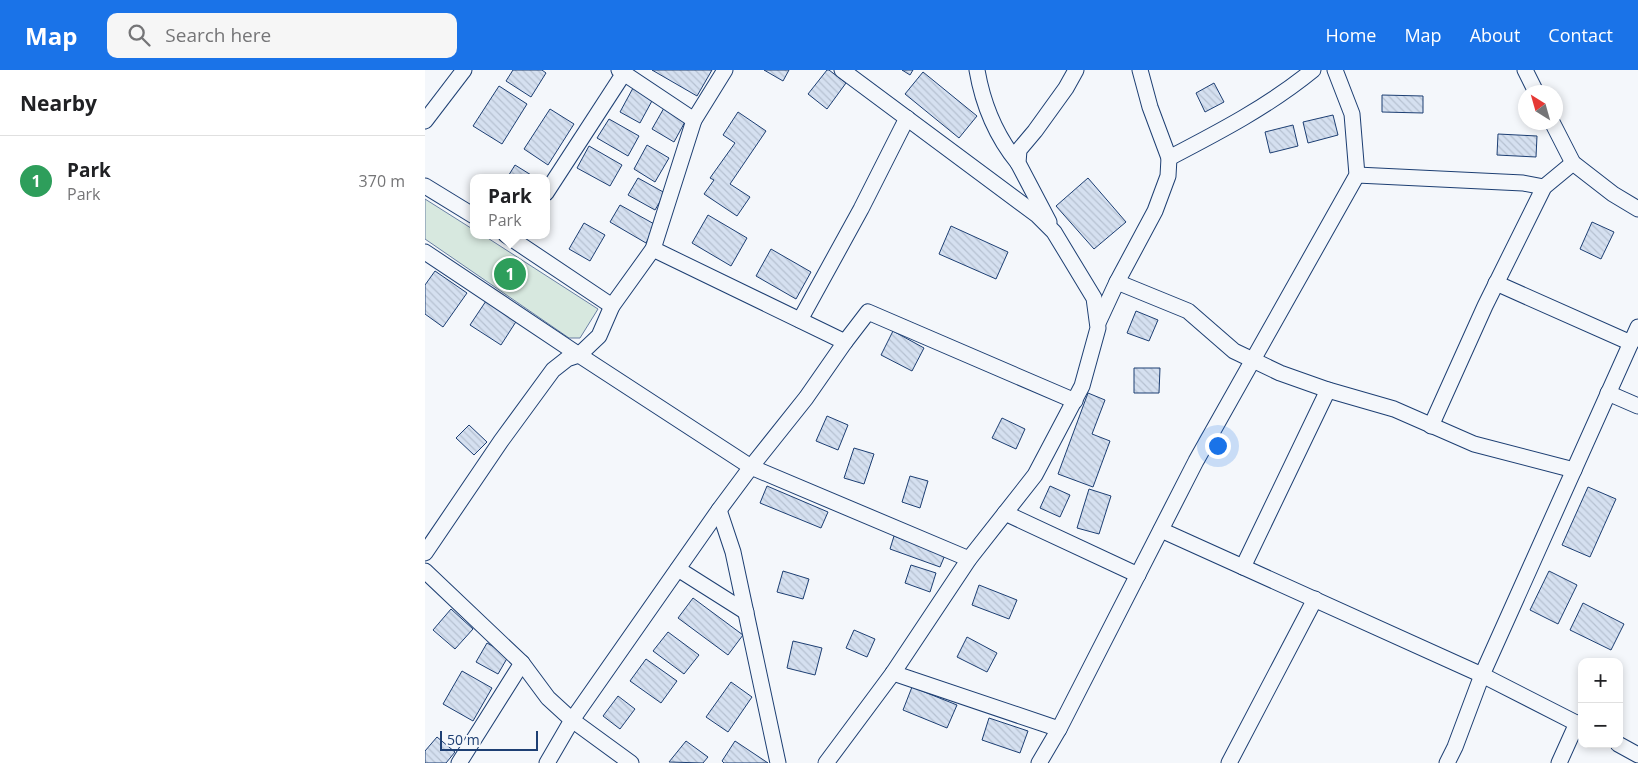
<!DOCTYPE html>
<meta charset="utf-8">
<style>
:root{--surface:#fff;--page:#f6f6f6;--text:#202124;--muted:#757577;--line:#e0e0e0;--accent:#1a73e8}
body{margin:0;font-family:"Open Sans",sans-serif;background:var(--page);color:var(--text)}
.controls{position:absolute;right:15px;bottom:15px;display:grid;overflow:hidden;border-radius:10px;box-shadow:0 2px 8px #0003}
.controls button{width:45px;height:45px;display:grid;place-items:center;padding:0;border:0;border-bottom:1px solid var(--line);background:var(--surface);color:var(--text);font:25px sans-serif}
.compass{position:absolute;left:1093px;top:15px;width:45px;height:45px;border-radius:50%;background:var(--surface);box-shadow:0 2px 8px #0003;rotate:323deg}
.scale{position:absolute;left:15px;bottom:12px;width:98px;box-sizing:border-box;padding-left:5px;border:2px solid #1d3f73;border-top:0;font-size:14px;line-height:18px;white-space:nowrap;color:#1d3f73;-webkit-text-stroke:4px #f4f7fb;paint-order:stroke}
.you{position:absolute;left:792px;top:375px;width:18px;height:18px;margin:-12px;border:4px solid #fff;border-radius:50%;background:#1a73e8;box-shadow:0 0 0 8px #1a73e833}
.badge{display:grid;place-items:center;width:32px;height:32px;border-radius:50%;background:var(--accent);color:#fff;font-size:16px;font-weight:700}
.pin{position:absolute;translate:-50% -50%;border:2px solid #fff;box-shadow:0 1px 5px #0006}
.popup{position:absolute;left:45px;top:104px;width:80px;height:65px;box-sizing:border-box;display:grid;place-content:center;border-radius:10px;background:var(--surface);filter:drop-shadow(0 1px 4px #0005);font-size:16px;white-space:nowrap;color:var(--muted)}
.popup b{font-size:19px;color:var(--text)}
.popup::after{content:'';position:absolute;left:50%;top:100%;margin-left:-10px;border:10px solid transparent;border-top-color:var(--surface)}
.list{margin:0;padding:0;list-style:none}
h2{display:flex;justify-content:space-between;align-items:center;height:65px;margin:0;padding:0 20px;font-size:21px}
h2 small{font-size:16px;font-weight:400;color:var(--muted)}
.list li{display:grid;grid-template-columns:32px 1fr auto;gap:15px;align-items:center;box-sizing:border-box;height:90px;padding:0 20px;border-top:1px solid var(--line)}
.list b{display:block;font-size:19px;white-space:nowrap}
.list p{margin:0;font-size:16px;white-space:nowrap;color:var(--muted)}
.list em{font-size:16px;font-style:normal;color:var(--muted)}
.icon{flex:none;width:28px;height:28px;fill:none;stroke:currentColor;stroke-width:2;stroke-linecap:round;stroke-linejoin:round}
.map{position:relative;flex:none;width:1213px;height:693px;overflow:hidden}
header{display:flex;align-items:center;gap:30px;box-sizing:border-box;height:70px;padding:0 25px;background:var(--accent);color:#fff}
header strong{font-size:24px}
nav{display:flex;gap:28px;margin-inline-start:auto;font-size:18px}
.search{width:350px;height:45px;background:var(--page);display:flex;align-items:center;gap:12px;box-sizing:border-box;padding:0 18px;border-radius:10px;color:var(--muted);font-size:19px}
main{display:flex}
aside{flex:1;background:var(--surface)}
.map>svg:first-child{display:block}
.park{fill:#d7e8df;stroke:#687fa3}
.building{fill:url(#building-back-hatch);stroke:#1d3f73}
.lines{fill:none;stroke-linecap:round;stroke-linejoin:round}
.minor-casing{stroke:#1d3f73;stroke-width:17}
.minor{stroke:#f4f7fb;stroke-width:15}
</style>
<header>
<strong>Map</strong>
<div class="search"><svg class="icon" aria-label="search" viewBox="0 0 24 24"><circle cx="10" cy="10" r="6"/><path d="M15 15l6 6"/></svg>Search here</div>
<nav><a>Home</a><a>Map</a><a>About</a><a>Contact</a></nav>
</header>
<main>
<aside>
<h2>Nearby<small></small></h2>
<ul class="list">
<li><span class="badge" style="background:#2e9e5b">1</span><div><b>Park</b><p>Park</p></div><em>370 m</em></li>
</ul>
</aside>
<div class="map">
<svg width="1213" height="693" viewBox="0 0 1213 693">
<defs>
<pattern id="building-back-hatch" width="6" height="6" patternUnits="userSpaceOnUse" patternTransform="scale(1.25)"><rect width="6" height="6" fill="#d5e0f0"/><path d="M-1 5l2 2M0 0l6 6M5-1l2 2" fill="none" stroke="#b6c1d1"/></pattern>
</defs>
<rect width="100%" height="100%" fill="#f4f7fb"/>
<path class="park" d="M 0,129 L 49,160 L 49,165 L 58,165 L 173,239 L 155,268 L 144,268 L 0,169 Z"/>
<g class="building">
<path d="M 88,0 L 117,0 L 121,3 L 106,27 L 81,11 Z"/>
<path d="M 227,0 L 287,0 L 272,26 Z"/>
<path d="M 339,0 L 364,0 L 358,11 Z"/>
<path d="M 402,0 L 404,0 L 421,13 L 402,39 L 383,24 Z"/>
<path d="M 477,0 L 488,0 L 485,5 Z"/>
<path d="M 498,2 L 552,46 L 534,68 L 480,24 Z"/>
<path d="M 789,13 L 799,32 L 780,42 L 771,23 Z"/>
<path d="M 74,16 L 102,34 L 77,74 L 48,56 Z"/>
<path d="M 208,18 L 228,29 L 215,53 L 195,42 Z"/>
<path d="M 957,25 L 998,26 L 998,43 L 957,42 Z"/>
<path d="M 239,38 L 261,50 L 249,72 L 227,59 Z"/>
<path d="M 125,39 L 149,54 L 123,95 L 99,79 Z"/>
<path d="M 313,42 L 341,61 L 305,114 L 325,127 L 312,146 L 279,124 L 289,110 L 285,108 L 310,73 L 298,65 Z"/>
<path d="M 908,45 L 913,65 L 883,73 L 878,52 Z"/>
<path d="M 184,49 L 214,66 L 203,86 L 172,68 Z"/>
<path d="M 868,55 L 873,76 L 845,83 L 840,62 Z"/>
<path d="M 1073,64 L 1112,66 L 1111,87 L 1072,85 Z"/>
<path d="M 222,75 L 244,88 L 230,112 L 209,99 Z"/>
<path d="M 164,76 L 197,95 L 185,116 L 152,98 Z"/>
<path d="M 90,95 L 111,108 L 82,108 Z"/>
<path d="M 213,108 L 240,123 L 230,140 L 203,125 Z"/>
<path d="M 663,108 L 701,152 L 669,179 L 631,136 Z"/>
<path d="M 195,135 L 231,155 L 221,173 L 185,152 Z"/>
<path d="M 283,145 L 322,168 L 306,196 L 267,173 Z"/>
<path d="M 1167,152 L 1189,162 L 1176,189 L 1155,179 Z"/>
<path d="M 159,153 L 180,165 L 165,191 L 144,179 Z"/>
<path d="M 526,156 L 583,182 L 571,209 L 514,184 Z"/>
<path d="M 346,179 L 386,202 L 371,229 L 331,206 Z"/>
<path d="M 10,201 L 42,223 L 18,257 L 0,244 L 0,215 Z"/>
<path d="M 63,228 L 94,247 L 76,275 L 45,255 Z"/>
<path d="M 711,241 L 733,250 L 724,271 L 702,263 Z"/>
<path d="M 468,261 L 499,278 L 487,301 L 456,285 Z"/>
<path d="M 709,298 L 735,298 L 734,323 L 709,323 Z"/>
<path d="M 663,323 L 680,330 L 667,364 L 685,371 L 668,417 L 633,404 Z"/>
<path d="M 402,346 L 423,355 L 413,380 L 391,371 Z"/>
<path d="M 577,348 L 600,359 L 591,379 L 567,368 Z"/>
<path d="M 44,355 L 62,372 L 49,385 L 31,368 Z"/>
<path d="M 429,378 L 449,384 L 439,414 L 419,408 Z"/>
<path d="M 485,406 L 503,411 L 495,438 L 477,432 Z"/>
<path d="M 342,416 L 403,442 L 396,458 L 335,433 Z"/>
<path d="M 625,416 L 645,425 L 635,447 L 615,438 Z"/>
<path d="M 1163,417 L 1191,429 L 1165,487 L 1137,475 Z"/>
<path d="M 664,419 L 686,426 L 674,464 L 652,458 Z"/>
<path d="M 469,466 L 520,485 L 515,497 L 465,479 Z"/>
<path d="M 486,495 L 511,503 L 505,522 L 480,513 Z"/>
<path d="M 358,501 L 384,509 L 378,529 L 352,522 Z"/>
<path d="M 1124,501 L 1152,515 L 1133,554 L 1105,540 Z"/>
<path d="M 554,515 L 592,530 L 584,549 L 547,535 Z"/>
<path d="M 268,528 L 318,565 L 303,585 L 253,548 Z"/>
<path d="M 1158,533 L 1199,554 L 1186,580 L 1145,560 Z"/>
<path d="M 26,539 L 48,559 L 30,579 L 8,560 Z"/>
<path d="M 429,560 L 450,569 L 442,587 L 421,578 Z"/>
<path d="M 243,562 L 274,585 L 259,604 L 228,581 Z"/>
<path d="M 542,567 L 572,583 L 562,602 L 532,587 Z"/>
<path d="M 368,571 L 397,578 L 390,605 L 362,598 Z"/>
<path d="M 62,573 L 84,585 L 73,604 L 51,592 Z"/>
<path d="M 221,589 L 252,611 L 236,633 L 205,611 Z"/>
<path d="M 37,601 L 67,618 L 48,651 L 18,634 Z"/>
<path d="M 306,612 L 327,627 L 303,662 L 281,647 Z"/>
<path d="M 487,617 L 532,635 L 522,658 L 478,640 Z"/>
<path d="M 193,626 L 210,639 L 195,659 L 178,646 Z"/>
<path d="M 564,648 L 603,661 L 595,683 L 557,670 Z"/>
<path d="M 12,667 L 30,682 L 21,693 L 0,693 L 0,681 Z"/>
<path d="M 261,671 L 283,687 L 278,693 L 244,692 Z"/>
<path d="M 310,671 L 343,693 L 299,693 L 297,691 Z"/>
</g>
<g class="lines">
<g class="minor-casing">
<g id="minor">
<path d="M 194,0 L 269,50"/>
<path d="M 552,0 C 558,35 571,66 593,93"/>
<path d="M 1100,0 L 1111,22"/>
<path d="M 0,51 L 39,0"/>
<path d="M 1127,52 L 1148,93 L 1188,124 L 1213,139"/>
<path d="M 744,88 C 794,62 844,36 888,0"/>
<path d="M 932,105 L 1098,113 L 1119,117"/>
<path d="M 0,116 L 49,146"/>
<path d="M 121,123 L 199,3"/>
<path d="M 624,152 L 593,93 L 594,80 L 610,61 L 641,18 L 651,0"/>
<path d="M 81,165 L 187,236"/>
<path d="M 228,179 L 420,272"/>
<path d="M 0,182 L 154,285 L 326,397 L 544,489"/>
<path d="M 692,212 L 763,241 L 809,281 L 855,303 L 903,320 L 969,339 L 1049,374 L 1149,400"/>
<path d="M 1071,213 L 1206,273"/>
<path d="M 375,250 L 436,139 L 482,48"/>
<path d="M 673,253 L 692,212 L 730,141 L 743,106 L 744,88 L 725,37 L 715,0"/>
<path d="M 1183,323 L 1213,336"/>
<path d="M 1006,356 L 1060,236 L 1119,117 L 1148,93"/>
<path d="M 294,440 L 308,482 L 353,693"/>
<path d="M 580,443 L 713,505"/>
<path d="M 736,460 L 1057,605 L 1157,656"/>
<path d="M 0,483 L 76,371 L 128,300 L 142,289 L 154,285 L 174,266 L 187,236 L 228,179 L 269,50 L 300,0"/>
<path d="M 818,497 L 903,320"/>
<path d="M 253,499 L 321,542"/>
<path d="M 0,501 L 97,593 L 123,628 L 147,650 L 206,693"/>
<path d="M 468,603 L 634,659"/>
<path d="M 1193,674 L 1213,685"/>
<path d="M 34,693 L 97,593"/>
<path d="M 122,693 L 147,650 L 294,440 L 326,397 L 381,328 L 420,272 L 443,242 L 650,331"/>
<path d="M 401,693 L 468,603 L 544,489 L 610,405 L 657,316 L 673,258 L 669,228 L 629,162 L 612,145 L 417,0"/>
<path d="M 614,693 L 634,659 L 771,391 L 932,105 L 927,44 L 910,0"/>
<path d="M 804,693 L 890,529"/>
<path d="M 1022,693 L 1030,677 L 1057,605 L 1213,257"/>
<path d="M 1134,693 L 1152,653"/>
</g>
</g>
<use href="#minor" class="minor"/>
</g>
</svg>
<div class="controls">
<button>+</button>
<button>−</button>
</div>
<svg class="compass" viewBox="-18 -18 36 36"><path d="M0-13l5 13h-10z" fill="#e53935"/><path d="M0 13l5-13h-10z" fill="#757577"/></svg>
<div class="scale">50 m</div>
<div class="you"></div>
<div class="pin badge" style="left:85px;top:204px;background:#2e9e5b">1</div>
<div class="popup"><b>Park</b>Park</div>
</div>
</main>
